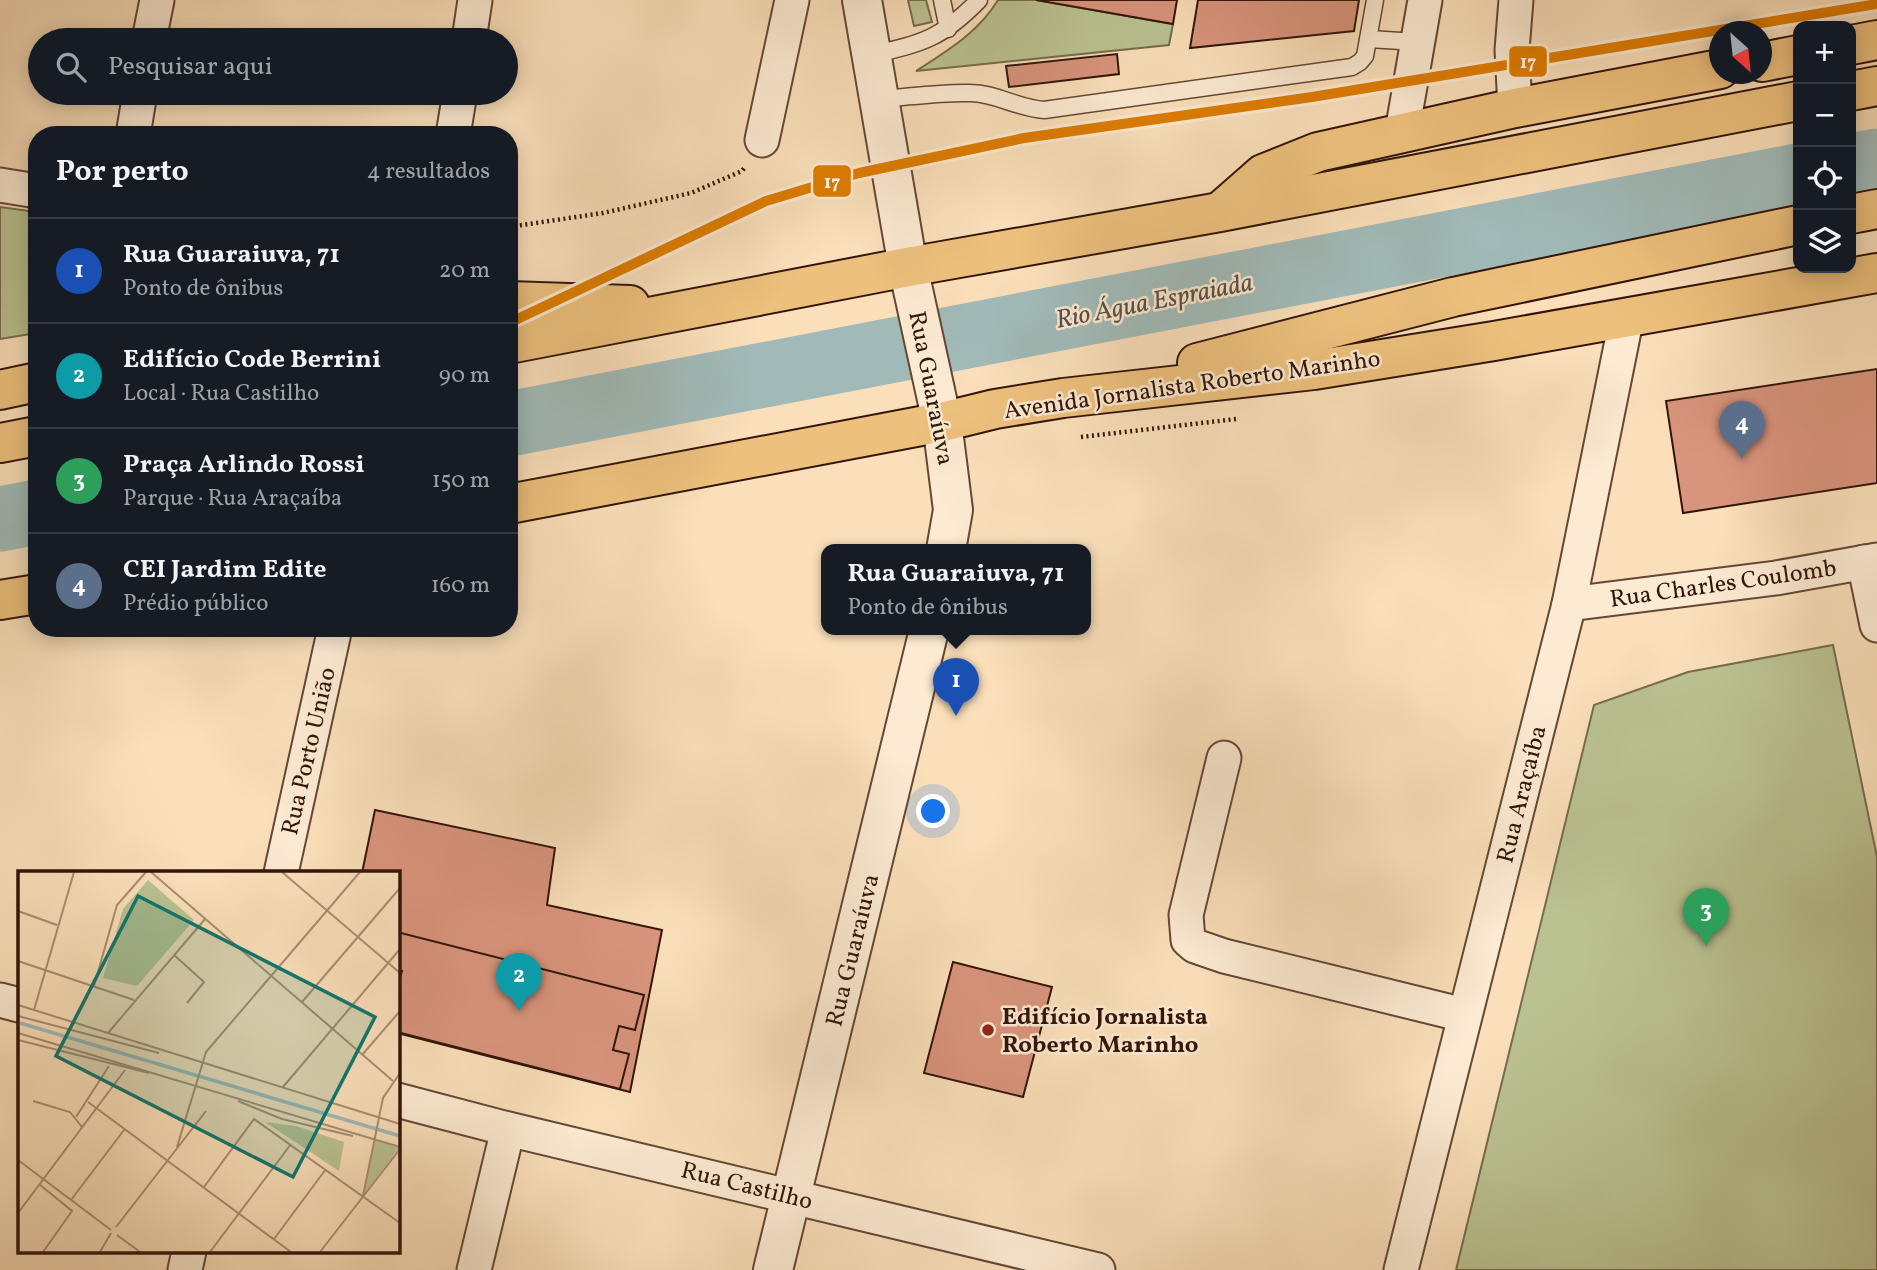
<!DOCTYPE html>
<html lang="pt">
<meta charset="utf-8">
<style>
:root{--surface:#171b24;--page:#242831;--text:#f1f3f6;--muted:#9ea1a6;--line:#363941;--accent:#b45309}
body{margin:0;font-family:Vollkorn,serif;background:var(--page);color:var(--text)}
.controls{position:absolute;right:21px;top:21px;display:grid;overflow:hidden;border-radius:14px;box-shadow:0 4px 18px #0003}
.controls button{width:63px;height:63px;display:grid;place-items:center;padding:0;border:0;border-bottom:2px solid var(--line);background:var(--surface);color:var(--text);font:35px sans-serif}
.compass{position:absolute;left:1709px;top:21px;width:63px;height:63px;border-radius:50%;background:var(--surface);box-shadow:0 4px 18px #0003;rotate:153deg}
.you{position:absolute;left:934px;top:812px;width:24px;height:24px;margin:-18px;border:5px solid #fff;border-radius:50%;background:#1a73e8;box-shadow:0 0 0 10px #1a73e833}
.badge{display:grid;place-items:center;width:46px;height:46px;border-radius:50%;background:var(--accent);color:#fff;font-size:23px;font-weight:700}
.pin{position:absolute;translate:-50% -58px;filter:drop-shadow(0 2px 4px #0008)}
.pin::after{content:'';position:absolute;top:37px;width:24px;height:21px;background:inherit;clip-path:polygon(0 0,100% 0,50% 100%)}
.popup{position:absolute;left:821px;top:544px;width:270px;height:91px;box-sizing:border-box;display:grid;place-content:center;border-radius:14px;background:var(--surface);filter:drop-shadow(0 2px 5px #0005);font-size:23px;white-space:nowrap;color:var(--muted)}
.popup b{font-size:26px;color:var(--text)}
.popup::after{content:'';position:absolute;left:50%;top:100%;margin-left:-14px;border:14px solid transparent;border-top-color:var(--surface)}
.list{margin:0;padding:0;list-style:none}
h2{display:flex;justify-content:space-between;align-items:center;height:91px;margin:0;padding:0 28px;font-size:30px}
h2 small{font-size:23px;font-weight:400;color:var(--muted)}
.list li{display:grid;grid-template-columns:46px 1fr auto;gap:21px;align-items:center;box-sizing:border-box;height:105px;padding:0 28px;border-top:2px solid var(--line)}
.list b{display:block;font-size:26px;white-space:nowrap}
.list p{margin:0;font-size:23px;white-space:nowrap;color:var(--muted)}
.list em{font-size:23px;font-style:normal;color:var(--muted)}
.icon{flex:none;width:38px;height:38px;fill:none;stroke:currentColor;stroke-width:2;stroke-linecap:round;stroke-linejoin:round}
.map{position:relative;flex:none;width:1877px;height:1270px;overflow:hidden}
.search{position:absolute;background:var(--surface);box-shadow:0 4px 18px #0003;left:28px;top:28px;width:490px;height:77px;display:flex;align-items:center;gap:18px;box-sizing:border-box;padding:0 24px;border-radius:38px;color:var(--muted);font-size:26px}
.panel{position:absolute;background:var(--surface);box-shadow:0 4px 18px #0003;left:28px;top:126px;width:490px;height:511px;border-radius:28px}
.map>svg:first-child{display:block}
.green{fill:#bbc292;stroke:#766c4e;stroke-width:2}
.lines{fill:none;stroke-linecap:round;stroke-linejoin:round}
.river{stroke:#a1bab8;stroke-width:65}
.building{fill:#d9947d;stroke:#321509;stroke-width:2}
.service-casing{stroke:#644835;stroke-width:19}
.minor-casing{stroke:#644835;stroke-width:37}
.tertiary-casing{stroke:#644835;stroke-width:42}
.primary-casing{stroke:#321509;stroke-width:42}
.path{stroke:#321509;stroke-width:4.5;stroke-dasharray:2 3.5;stroke-linecap:butt}
.service{stroke:#fcead2;stroke-width:16}
.minor{stroke:#fcead2;stroke-width:33}
.tertiary{stroke:#fcead2;stroke-width:38}
.primary{stroke:#edc07d;stroke-width:38}
.metro-1-casing{stroke:#fcead2;stroke-width:16}
.metro-1{stroke:#de7c00;stroke-width:10}
.poi-dot{fill:#8f2418;stroke:#fcead2;stroke-width:2.5}
.labels{text-anchor:middle;stroke-width:5;stroke-linejoin:round;paint-order:stroke}
.street-label{font-size:24px;fill:#321509;stroke:#fcead2}
.poi-label{font-size:24px;font-weight:bold;fill:#321509;stroke:#fcead2;text-anchor:start}
.water-label{font-size:26px;font-style:italic;fill:#594f46;stroke:#fcead2}
.inset-river{fill:none;stroke:#a1bab8;stroke-width:3.5}
.inset-road{fill:none;stroke:#aa8e73;stroke-width:2}
.view{fill:#0f766e;fill-opacity:0.15;stroke:#0f766e;stroke-width:3.5}
.inset-edge{fill:none;stroke:#321509;stroke-width:3.5}
.line-badge{stroke:#fcead2;stroke-width:2.5}
.badge-label{font-size:19px;text-anchor:middle;font-weight:bold;fill:#fff}
</style>
<div class="map">
<svg width="1877" height="1270" viewBox="0 0 1877 1270">
<rect width="100%" height="100%" fill="#fadfba"/>
<filter id="stains"><feTurbulence type="fractalNoise" baseFrequency=".00286" numOctaves="4"/><feColorMatrix values="0 0 0 0 .2 0 0 0 0 .09 0 0 0 0 .02 0 0 0 .5 -.17"/></filter>
<radialGradient id="worn" r=".72"><stop offset=".6" stop-color="#630" stop-opacity="0"/><stop offset="1" stop-color="#630" stop-opacity=".3"/></radialGradient>
<g class="green">
<path d="M 908,0 L 926,0 L 932,22 L 914,26 Z"/>
<path d="M 998,0 L 1036,0 L 1173,24 L 1169,45 L 916,71 C 947,51 978,33 998,0 Z"/>
<path d="M 0,207 L 37,212 L 37,333 L 0,339 Z"/>
<path d="M 1833,645 L 1877,857 L 1877,1270 L 1456,1270 L 1594,705 L 1688,672 Z"/>
</g>
<g class="lines">
<g class="river">
<path d="M 1851,166 L 1877,161"/>
<path d="M 509,424 L 1798,176"/>
<path d="M 0,519 L 37,512"/>
</g>
</g>
<g class="building">
<path d="M 1036,0 L 1177,0 L 1173,24 Z"/>
<path d="M 1198,0 L 1359,0 L 1354,31 L 1190,48 Z"/>
<path d="M 1117,54 L 1119,74 L 1009,87 L 1006,66 Z"/>
<path d="M 1877,369 L 1877,483 L 1683,513 L 1666,401 Z"/>
<path d="M 375,810 L 555,848 L 547,905 L 662,930 L 630,1092 L 397,1033 L 397,873 L 362,873 Z"/>
<path d="M 397,932 L 644,995 L 635,1030 L 619,1026 L 613,1050 L 629,1054 L 620,1089 L 397,1032 L 397,988 L 402,971 L 397,970 Z"/>
<path d="M 953,962 L 1052,987 L 1023,1097 L 924,1073 Z"/>
</g>
<g class="lines">
<g class="service-casing">
<g id="service">
<path d="M 942,0 L 948,29"/>
<path d="M 1369,39 L 1417,42"/>
<path d="M 871,55 C 923,43 941,39 979,0"/>
<path d="M 879,99 C 909,97 941,92 971,93 C 995,93 1017,108 1044,110 L 1352,67 L 1360,62 L 1365,56 L 1375,0"/>
</g>
</g>
<g class="minor-casing">
<g id="minor">
<path d="M 149,40 L 157,0"/>
<path d="M 469,40 L 475,0"/>
<path d="M 1515,108 L 1512,50 L 1516,0"/>
<path d="M 1402,132 L 1425,0"/>
<path d="M 133,135 L 140,93"/>
<path d="M 453,135 L 460,93"/>
<path d="M 762,140 L 792,0"/>
<path d="M 0,185 L 37,191"/>
<path d="M 1864,562 L 1877,625"/>
<path d="M 1569,604 L 1776,578 L 1877,560"/>
<path d="M 1224,758 L 1186,915 L 1188,940 L 1195,946 L 1224,956 L 1464,1015"/>
<path d="M 281,873 L 335,628"/>
<path d="M 0,1000 L 19,1005"/>
<path d="M 397,1100 L 508,1129 L 1098,1270"/>
<path d="M 185,1270 L 189,1251"/>
<path d="M 474,1270 L 508,1129"/>
<path d="M 1401,1270 L 1569,604 L 1627,316"/>
</g>
</g>
<g class="tertiary-casing">
<g id="tertiary">
<path d="M 862,0 L 908,267 L 942,422 L 953,510 L 946,550"/>
<path d="M 773,1270 L 929,630"/>
</g>
</g>
<g class="primary-casing">
<g id="primary">
<path d="M 1851,45 L 1877,40"/>
<path d="M 1762,62 L 1798,55"/>
<path d="M 1851,91 L 1877,86"/>
<path d="M 1222,210 L 1263,174 L 1318,152 L 1515,108 L 1720,69"/>
<path d="M 1851,214 L 1877,209"/>
<path d="M 509,301 L 630,305"/>
<path d="M 509,344 L 908,267 L 1220,212 L 1798,101"/>
<path d="M 1197,363 L 1453,297 L 1798,225"/>
<path d="M 0,390 L 37,382"/>
<path d="M 0,443 L 37,436"/>
<path d="M 509,504 L 942,422 L 995,409 L 1063,398 L 1314,370 L 1494,341 L 1877,273"/>
<path d="M 0,600 L 37,594"/>
</g>
</g>
<g class="path">
<path d="M 509,227 L 603,213 L 691,193 L 742,171 L 745,167"/>
<path d="M 1081,437 L 1236,419"/>
</g>
<use href="#service" class="service"/>
<use href="#minor" class="minor"/>
<use href="#tertiary" class="tertiary"/>
<use href="#primary" class="primary"/>
<g class="metro-1-casing">
<path id="metro-1" d="M 509,323 L 766,201 L 859,173 L 1024,138 L 1312,97 L 1877,4"/>
</g>
<use href="#metro-1" class="metro-1"/>
</g>
<circle class="poi-dot" cx="988" cy="1030" r="7"/>
<g class="labels">
<g class="street-label">
<text transform="translate(1192 384) rotate(-8)" y="8">Avenida Jornalista Roberto Marinho</text>
<text transform="translate(932 388) rotate(79)" y="8">Rua Guaraíuva</text>
<text transform="translate(1723 583) rotate(-8)" y="8">Rua Charles Coulomb</text>
<text transform="translate(308 751) rotate(-77)" y="8">Rua Porto União</text>
<text transform="translate(1521 794) rotate(-76)" y="8">Rua Araçaíba</text>
<text transform="translate(852 950) rotate(-76)" y="8">Rua Guaraíuva</text>
<text transform="translate(747 1185) rotate(14)" y="8">Rua Castilho</text>
</g>
<g class="poi-label">
<text x="1002" y="1024">Edifício Jornalista<tspan x="1002" dy="28">Roberto Marinho</tspan></text>
</g>
<g class="water-label">
<text transform="translate(1154 300) rotate(-11)" y="9">Rio Água Espraiada</text>
</g>
</g>
<g transform="translate(18 871)">
<rect width="382" height="382" fill="#fadfba"/>
<path d="M 130,9 L 176,49 L 119,115 L 85,107 L 105,38 ZM 247,251 L 278,255 L 326,271 L 321,300 ZM 357,268 L 381,277 L 346,323 Z" fill="#bbc292"/>
<path class="inset-river" d="M 2,152 L 382,265"/>
<path class="inset-road" d="M 133,1 L 375,210M 264,1 L 382,102M 0,40 L 39,54M 156,84 L 186,111 L 169,132M 0,90 L 116,129M 76,115 L 99,34 L 128,1M 284,131 L 382,17M 0,134 L 382,253M 16,139 L 56,1M 0,145 L 141,182M 0,162 L 382,276M 90,162 L 187,48M 0,169 L 131,202M 344,184 L 382,140M 265,216 L 382,78M 15,230 L 52,241 L 64,256M 220,230 L 264,248 L 335,265M 70,231 L 273,381M 58,246 L 91,195M 159,276 L 188,181 L 342,1M 0,289 L 93,359M 21,313 L 54,340 L 25,381M 186,316 L 236,248 L 382,352M 345,325 L 365,227 L 382,202M 53,329 L 106,259M 0,342 L 107,199M 98,356 L 188,240M 99,364 L 122,381M 256,368 L 308,298M 82,381 L 93,362M 192,381 L 273,273M 302,381 L 382,278"/>
<path class="view" d="M 120,25 L 357,146 L 275,306 L 38,185 Z"/>
<rect width="382" height="382" class="inset-edge"/>
</g>
<g class="line-badge">
<rect x="1508" y="45" width="40" height="33" rx="7" fill="#de7c00"/>
<rect x="812" y="164" width="40" height="34" rx="7" fill="#de7c00"/>
</g>
<g class="badge-label">
<text x="1528" y="68">17</text>
<text x="832" y="188">17</text>
</g>
<rect width="100%" height="100%" filter="url(#stains)"/>
<rect width="100%" height="100%" fill="url(#worn)"/>
</svg>
<div class="controls">
<button>+</button>
<button>−</button>
<button><svg class="icon" aria-label="locate" viewBox="0 0 24 24"><circle cx="12" cy="12" r="6"/><path d="M12 2v4M12 18v4M2 12h4M18 12h4"/></svg></button>
<button><svg class="icon" aria-label="layers" viewBox="0 0 24 24"><path d="M12 4l9 5-9 5-9-5zM3 14l9 5 9-5"/></svg></button>
</div>
<svg class="compass" viewBox="-18 -18 36 36"><path d="M0-13l5 13h-10z" fill="#e53935"/><path d="M0 13l5-13h-10z" fill="#9ea1a6"/></svg>
<div class="you"></div>
<div class="pin badge" style="left:956px;top:716px;background:#1a4fb4">1</div>
<div class="popup"><b>Rua Guaraiuva, 71</b>Ponto de ônibus</div>
<div class="pin badge" style="left:519px;top:1011px;background:#0f9aa8">2</div>
<div class="pin badge" style="left:1706px;top:946px;background:#2e9e5b">3</div>
<div class="pin badge" style="left:1742px;top:459px;background:#5c6f8a">4</div>
<div class="search"><svg class="icon" aria-label="search" viewBox="0 0 24 24"><circle cx="10" cy="10" r="6"/><path d="M15 15l6 6"/></svg>Pesquisar aqui</div>
<section class="panel">
<h2>Por perto<small>4 resultados</small></h2>
<ul class="list">
<li><span class="badge" style="background:#1a4fb4">1</span><div><b>Rua Guaraiuva, 71</b><p>Ponto de ônibus</p></div><em>20 m</em></li>
<li><span class="badge" style="background:#0f9aa8">2</span><div><b>Edifício Code Berrini</b><p>Local · Rua Castilho</p></div><em>90 m</em></li>
<li><span class="badge" style="background:#2e9e5b">3</span><div><b>Praça Arlindo Rossi</b><p>Parque · Rua Araçaíba</p></div><em>150 m</em></li>
<li><span class="badge" style="background:#5c6f8a">4</span><div><b>CEI Jardim Edite</b><p>Prédio público</p></div><em>160 m</em></li>
</ul>
</section>
</div>
